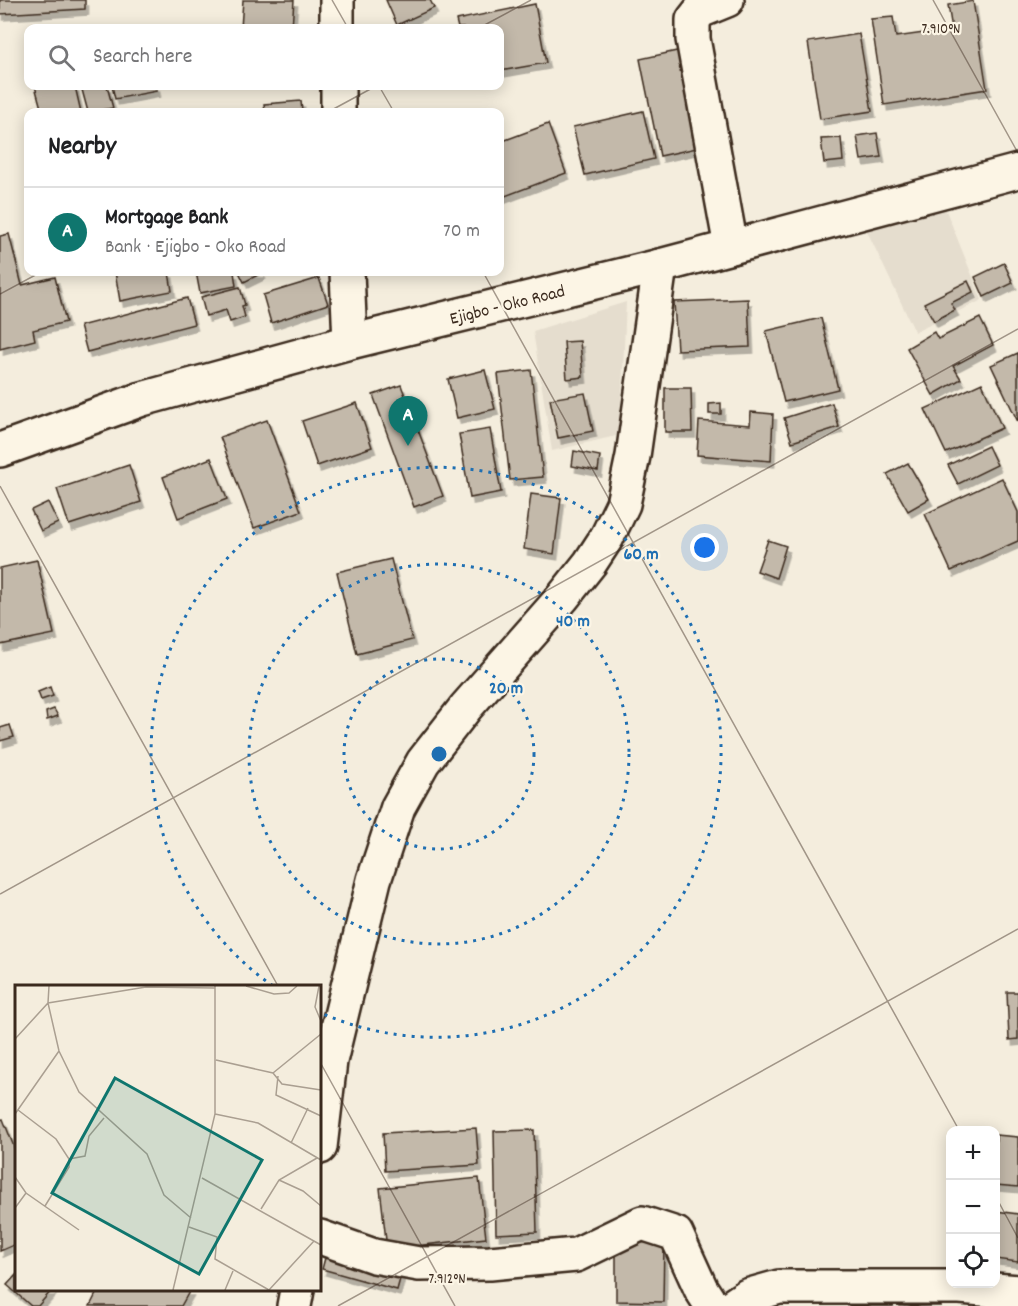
<!DOCTYPE html>
<meta charset="utf-8">
<style>
:root{--surface:#fff;--page:#f6f6f6;--text:#202124;--muted:#757577;--line:#e0e0e0;--accent:#0f766e}
body{margin:0;font-family:Dekko,sans-serif;background:var(--page);color:var(--text)}
.controls{position:absolute;right:18px;bottom:18px;display:grid;overflow:hidden;border-radius:12px;box-shadow:0 3px 15px #0003}
.controls button{width:54px;height:54px;display:grid;place-items:center;padding:0;border:0;border-bottom:2px solid var(--line);background:var(--surface);color:var(--text);font:30px sans-serif}
.you{position:absolute;left:705px;top:548px;width:21px;height:21px;margin:-15px;border:4px solid #fff;border-radius:50%;background:#1a73e8;box-shadow:0 0 0 9px #1a73e833}
.badge{display:grid;place-items:center;width:39px;height:39px;border-radius:50%;background:var(--accent);color:#fff;font-size:20px;font-weight:700}
.pin{position:absolute;translate:-50% -50px;filter:drop-shadow(0 2px 3px #0008)}
.pin::after{content:'';position:absolute;top:32px;width:21px;height:18px;background:inherit;clip-path:polygon(0 0,100% 0,50% 100%)}
.list{margin:0;padding:0;list-style:none}
h2{display:flex;justify-content:space-between;align-items:center;height:78px;margin:0;padding:0 24px;font-size:26px}
h2 small{font-size:20px;font-weight:400;color:var(--muted)}
.list li{display:grid;grid-template-columns:39px 1fr auto;gap:18px;align-items:center;box-sizing:border-box;height:90px;padding:0 24px;border-top:2px solid var(--line)}
.list b{display:block;font-size:22px;white-space:nowrap}
.list p{margin:0;font-size:20px;white-space:nowrap;color:var(--muted)}
.list em{font-size:20px;font-style:normal;color:var(--muted)}
.icon{flex:none;width:33px;height:33px;fill:none;stroke:currentColor;stroke-width:2;stroke-linecap:round;stroke-linejoin:round}
.map{position:relative;flex:none;width:1018px;height:1306px;overflow:hidden}
.search{position:absolute;background:var(--surface);box-shadow:0 3px 15px #0003;left:24px;top:24px;width:480px;height:66px;display:flex;align-items:center;gap:15px;box-sizing:border-box;padding:0 21px;border-radius:12px;color:var(--muted);font-size:22px}
.panel{position:absolute;background:var(--surface);box-shadow:0 3px 15px #0003;left:24px;top:108px;width:480px;height:168px;border-radius:12px}
.map>svg:first-child{display:block}
.built{fill:#e5ddce}
.building{fill:#c3b9aa;stroke:#3b2a1e;stroke-width:1.5;filter:url(#shadow)}
.lines{fill:none;stroke-linecap:round;stroke-linejoin:round}
.minor-casing{stroke:#3b2a1e;stroke-width:38}
.major-casing{stroke:#3b2a1e;stroke-width:38}
.minor{stroke:#fcf5e5;stroke-width:33}
.major{stroke:#fcf5e5;stroke-width:33}
.ticks{fill:none;stroke:#3b2a1e;stroke-width:1.5;stroke-opacity:0.45}
.ring{fill:none;stroke:#1f6fb2;stroke-width:3;stroke-dasharray:3 6}
.labels{text-anchor:middle;stroke-width:4.5;stroke-linejoin:round;paint-order:stroke}
.street-label{font-size:18px;fill:#3b2a1e;stroke:#fcf5e5}
.inset-road{fill:none;stroke:#aa9f91;stroke-width:1.5}
.view{fill:#0f766e;fill-opacity:0.15;stroke:#0f766e;stroke-width:3}
.inset-edge{fill:none;stroke:#3b2a1e;stroke-width:3}
.ticks-label{font-size:15px;text-anchor:middle;fill:#3b2a1e;stroke:#fcf5e5;stroke-width:4.5;stroke-linejoin:round;paint-order:stroke}
.centre{fill:#1f6fb2;stroke:#fcf5e5;stroke-width:3}
.ring-label{font-size:18px;text-anchor:middle;font-weight:bold;fill:#1f6fb2;stroke:#fcf5e5;stroke-width:4.5;stroke-linejoin:round;paint-order:stroke}
</style>
<div class="map">
<svg width="1018" height="1306" viewBox="0 0 1018 1306">
<defs>
<filter id="shadow"><feDropShadow dx="3.5" dy="6" stdDeviation="0" flood-color="#0004"/></filter>
</defs>
<rect width="100%" height="100%" fill="#f4eddd"/>
<filter id="ink" filterUnits="userSpaceOnUse"><feTurbulence type="fractalNoise" baseFrequency=".0167" numOctaves="2"/><feDisplacementMap in="SourceGraphic" scale="12" xChannelSelector="R" yChannelSelector="G"/><feConvolveMatrix kernelMatrix="1 2 1 2 8 2 1 2 1" color-interpolation-filters="sRGB"/></filter>
<g filter="url(#ink)">
<g class="built">
<path d="M 945,208 L 982,300 L 915,332 L 866,229 Z"/>
<path d="M 626,302 L 620,435 L 552,451 L 533,331 Z"/>
</g>
<g class="building">
<path d="M 0,0 L 85,0 L 85,9 L 0,14 Z"/>
<path d="M 243,0 L 294,0 L 292,28 L 241,28 Z"/>
<path d="M 386,0 L 430,0 L 434,8 L 397,25 Z"/>
<path d="M 973,1 L 987,89 L 884,105 L 871,19 L 893,17 L 896,37 L 952,29 L 948,5 Z"/>
<path d="M 535,4 L 546,63 L 500,71 L 500,28 L 458,28 L 456,20 Z"/>
<path d="M 859,34 L 872,111 L 820,119 L 808,42 Z"/>
<path d="M 686,49 L 706,146 L 660,156 L 640,59 Z"/>
<path d="M 35,86 L 75,86 L 81,112 L 42,112 Z"/>
<path d="M 81,86 L 107,86 L 113,108 L 88,112 Z"/>
<path d="M 112,86 L 156,86 L 157,91 L 115,99 Z"/>
<path d="M 301,101 L 302,112 L 265,112 L 264,104 Z"/>
<path d="M 643,111 L 654,159 L 585,175 L 573,127 Z"/>
<path d="M 548,124 L 566,173 L 500,198 L 500,142 Z"/>
<path d="M 877,133 L 881,157 L 861,160 L 857,136 Z"/>
<path d="M 841,138 L 843,161 L 824,163 L 821,139 Z"/>
<path d="M 9,234 L 22,285 L 55,277 L 66,322 L 33,330 L 35,340 L 0,349 L 0,236 Z"/>
<path d="M 1004,263 L 1013,283 L 984,297 L 975,277 Z"/>
<path d="M 115,272 L 169,272 L 172,291 L 120,301 Z"/>
<path d="M 196,272 L 234,272 L 236,286 L 200,293 Z"/>
<path d="M 239,272 L 261,272 L 262,273 L 244,282 Z"/>
<path d="M 319,278 L 328,304 L 271,323 L 263,295 Z"/>
<path d="M 968,281 L 973,292 L 951,303 L 955,310 L 934,321 L 924,303 Z"/>
<path d="M 240,287 L 245,305 L 242,306 L 245,317 L 230,322 L 226,310 L 206,316 L 201,297 Z"/>
<path d="M 187,298 L 194,324 L 87,352 L 80,326 Z"/>
<path d="M 748,299 L 750,347 L 677,350 L 674,302 Z"/>
<path d="M 821,318 L 838,389 L 784,402 L 766,331 Z"/>
<path d="M 980,318 L 993,345 L 953,366 L 961,379 L 933,395 L 907,348 L 934,332 L 938,339 Z"/>
<path d="M 580,341 L 583,377 L 567,379 L 564,342 Z"/>
<path d="M 1018,353 L 1018,422 L 991,365 Z"/>
<path d="M 485,370 L 495,409 L 457,418 L 448,379 Z"/>
<path d="M 531,370 L 543,477 L 510,480 L 498,374 Z"/>
<path d="M 982,383 L 1002,428 L 946,453 L 925,409 Z"/>
<path d="M 401,385 L 443,496 L 414,507 L 373,395 Z"/>
<path d="M 665,388 L 691,388 L 692,432 L 665,432 Z"/>
<path d="M 585,393 L 593,431 L 558,438 L 550,399 Z"/>
<path d="M 357,403 L 372,447 L 317,466 L 302,421 Z"/>
<path d="M 721,403 L 721,414 L 709,414 L 709,404 Z"/>
<path d="M 832,403 L 839,427 L 792,442 L 784,418 Z"/>
<path d="M 751,412 L 773,414 L 771,461 L 697,455 L 699,421 L 750,425 Z"/>
<path d="M 267,420 L 301,511 L 254,528 L 220,437 Z"/>
<path d="M 490,429 L 501,492 L 470,498 L 459,434 Z"/>
<path d="M 988,446 L 997,465 L 958,484 L 948,465 Z"/>
<path d="M 574,451 L 600,456 L 598,471 L 572,466 Z"/>
<path d="M 211,458 L 227,499 L 178,518 L 163,477 Z"/>
<path d="M 908,463 L 929,499 L 908,511 L 887,474 Z"/>
<path d="M 129,465 L 141,502 L 69,525 L 57,489 Z"/>
<path d="M 1002,478 L 1018,512 L 1018,541 L 951,571 L 925,514 Z"/>
<path d="M 531,494 L 561,498 L 554,554 L 524,549 Z"/>
<path d="M 48,502 L 58,523 L 41,531 L 31,510 Z"/>
<path d="M 768,540 L 786,546 L 776,578 L 757,571 Z"/>
<path d="M 391,559 L 412,640 L 357,654 L 337,572 Z"/>
<path d="M 37,560 L 54,634 L 0,645 L 0,568 Z"/>
<path d="M 50,687 L 53,696 L 41,700 L 38,692 Z"/>
<path d="M 54,709 L 58,716 L 47,720 L 46,712 Z"/>
<path d="M 10,725 L 14,737 L 0,741 L 0,728 Z"/>
<path d="M 1007,992 L 1018,992 L 1018,1039 L 1009,1040 Z"/>
<path d="M 3,1119 L 16,1152 L 16,1244 L 0,1251 L 0,1120 Z"/>
<path d="M 476,1128 L 479,1165 L 385,1171 L 383,1133 Z"/>
<path d="M 534,1130 L 537,1232 L 496,1234 L 494,1131 Z"/>
<path d="M 996,1135 L 1018,1137 L 1018,1187 L 996,1185 Z"/>
<path d="M 479,1178 L 486,1238 L 387,1249 L 380,1188 Z"/>
<path d="M 996,1211 L 1018,1214 L 1018,1262 L 996,1259 Z"/>
<path d="M 616,1242 L 664,1243 L 663,1302 L 616,1301 Z"/>
<path d="M 328,1247 L 403,1268 L 397,1290 L 322,1269 Z"/>
<path d="M 16,1275 L 16,1290 L 52,1290 L 38,1306 L 31,1306 L 7,1285 Z"/>
<path d="M 98,1290 L 190,1290 L 181,1306 L 90,1306 Z"/>
<path d="M 849,1296 L 893,1302 L 893,1306 L 848,1306 Z"/>
<path d="M 901,1297 L 942,1306 L 900,1306 Z"/>
</g>
<g class="lines">
<g class="minor-casing">
<g id="minor">
<path d="M 337,0 L 337,28"/>
<path d="M 727,0 L 700,11 L 693,20 L 693,39 L 731,247"/>
<path d="M 338,86 L 338,112"/>
<path d="M 347,272 L 350,342"/>
<path d="M 320,1147 L 330,1061 L 374,880 L 398,807 L 423,762 L 466,707 L 563,597 L 590,563 L 607,537 L 623,504 L 633,456 L 660,266"/>
<path d="M 320,1237 L 374,1256 L 419,1264 L 490,1263 L 576,1255 L 642,1223 L 676,1234 L 701,1289 L 712,1306"/>
<path d="M 294,1306 L 297,1290"/>
<path d="M 732,1306 L 747,1296 L 779,1287 L 960,1287 L 1018,1292"/>
</g>
</g>
<g class="major-casing">
<path id="major" d="M 0,450 L 142,399 L 350,342 L 660,266 L 1018,171"/>
</g>
<use href="#minor" class="minor"/>
<use href="#major" class="major"/>
</g>
</g>
<path class="ticks" d="M 332,0 L 348,28M 933,0 L 1018,153M 479,28 L 531,0M 379,86 L 394,112M 328,112 L 376,86M 483,272 L 959,1130M 0,294 L 41,272M 0,486 L 278,986M 0,894 L 1018,329M 320,1062 L 455,1306M 996,1197 L 1018,1238M 338,1306 L 1018,929"/>
<g class="ring">
<circle cx="439" cy="754" r="95"/>
<circle cx="439" cy="754" r="190"/>
<path d="M273 986A285 285 0 1 1 321 1013"/>
</g>
<g class="labels">
<g class="street-label">
<text transform="translate(507 304) rotate(-14)" y="6">Ejigbo - Oko Road</text>
</g>
</g>
<g transform="translate(15 985)">
<rect width="306" height="306" fill="#f4eddd"/>
<path class="inset-road" d="M 34,1 L 33,18 L 44,66 L 64,107 L 132,169 L 149,210 L 176,233M 231,1 L 259,9 L 274,8 L 282,1M 304,1 L 300,22 L 306,36M 0,54 L 33,18 L 131,2 L 200,3M 201,75 L 258,88 L 267,99 L 306,105M 258,88 L 306,49M 263,91 L 261,110 L 306,131M 3,125 L 41,154 L 54,174 L 54,182 L 30,221M 0,129 L 44,66M 200,129 L 243,138 L 306,175M 276,158 L 293,123M 54,174 L 70,171 L 74,151 L 89,133M 0,192 L 11,208 L 64,245M 187,193 L 306,260M 264,195 L 288,206 L 306,221M 0,223 L 11,208M 246,224 L 264,195 L 302,173M 174,242 L 202,252 L 200,274 L 254,305M 158,305 L 200,129 L 200,1M 210,305 L 218,286M 254,305 L 299,256"/>
<path class="view" d="M 100,93 L 247,175 L 184,289 L 37,208 Z"/>
<rect width="306" height="306" class="inset-edge"/>
</g>
<g class="ticks-label">
<text x="941" y="33">7.910°N</text>
<text x="447" y="1283">7.912°N</text>
</g>
<circle cx="439" cy="754" r="9" class="centre"/>
<g class="ring-label">
<text x="641" y="559">60 m</text>
<text x="573" y="626">40 m</text>
<text x="506" y="693">20 m</text>
</g>
</svg>
<div class="controls">
<button>+</button>
<button>−</button>
<button><svg class="icon" aria-label="locate" viewBox="0 0 24 24"><circle cx="12" cy="12" r="6"/><path d="M12 2v4M12 18v4M2 12h4M18 12h4"/></svg></button>
</div>
<div class="you"></div>
<div class="pin badge" style="left:408px;top:446px">A</div>
<div class="search"><svg class="icon" aria-label="search" viewBox="0 0 24 24"><circle cx="10" cy="10" r="6"/><path d="M15 15l6 6"/></svg>Search here</div>
<section class="panel">
<h2>Nearby<small></small></h2>
<ul class="list">
<li><span class="badge">A</span><div><b>Mortgage Bank</b><p>Bank · Ejigbo - Oko Road</p></div><em>70 m</em></li>
</ul>
</section>
</div>
